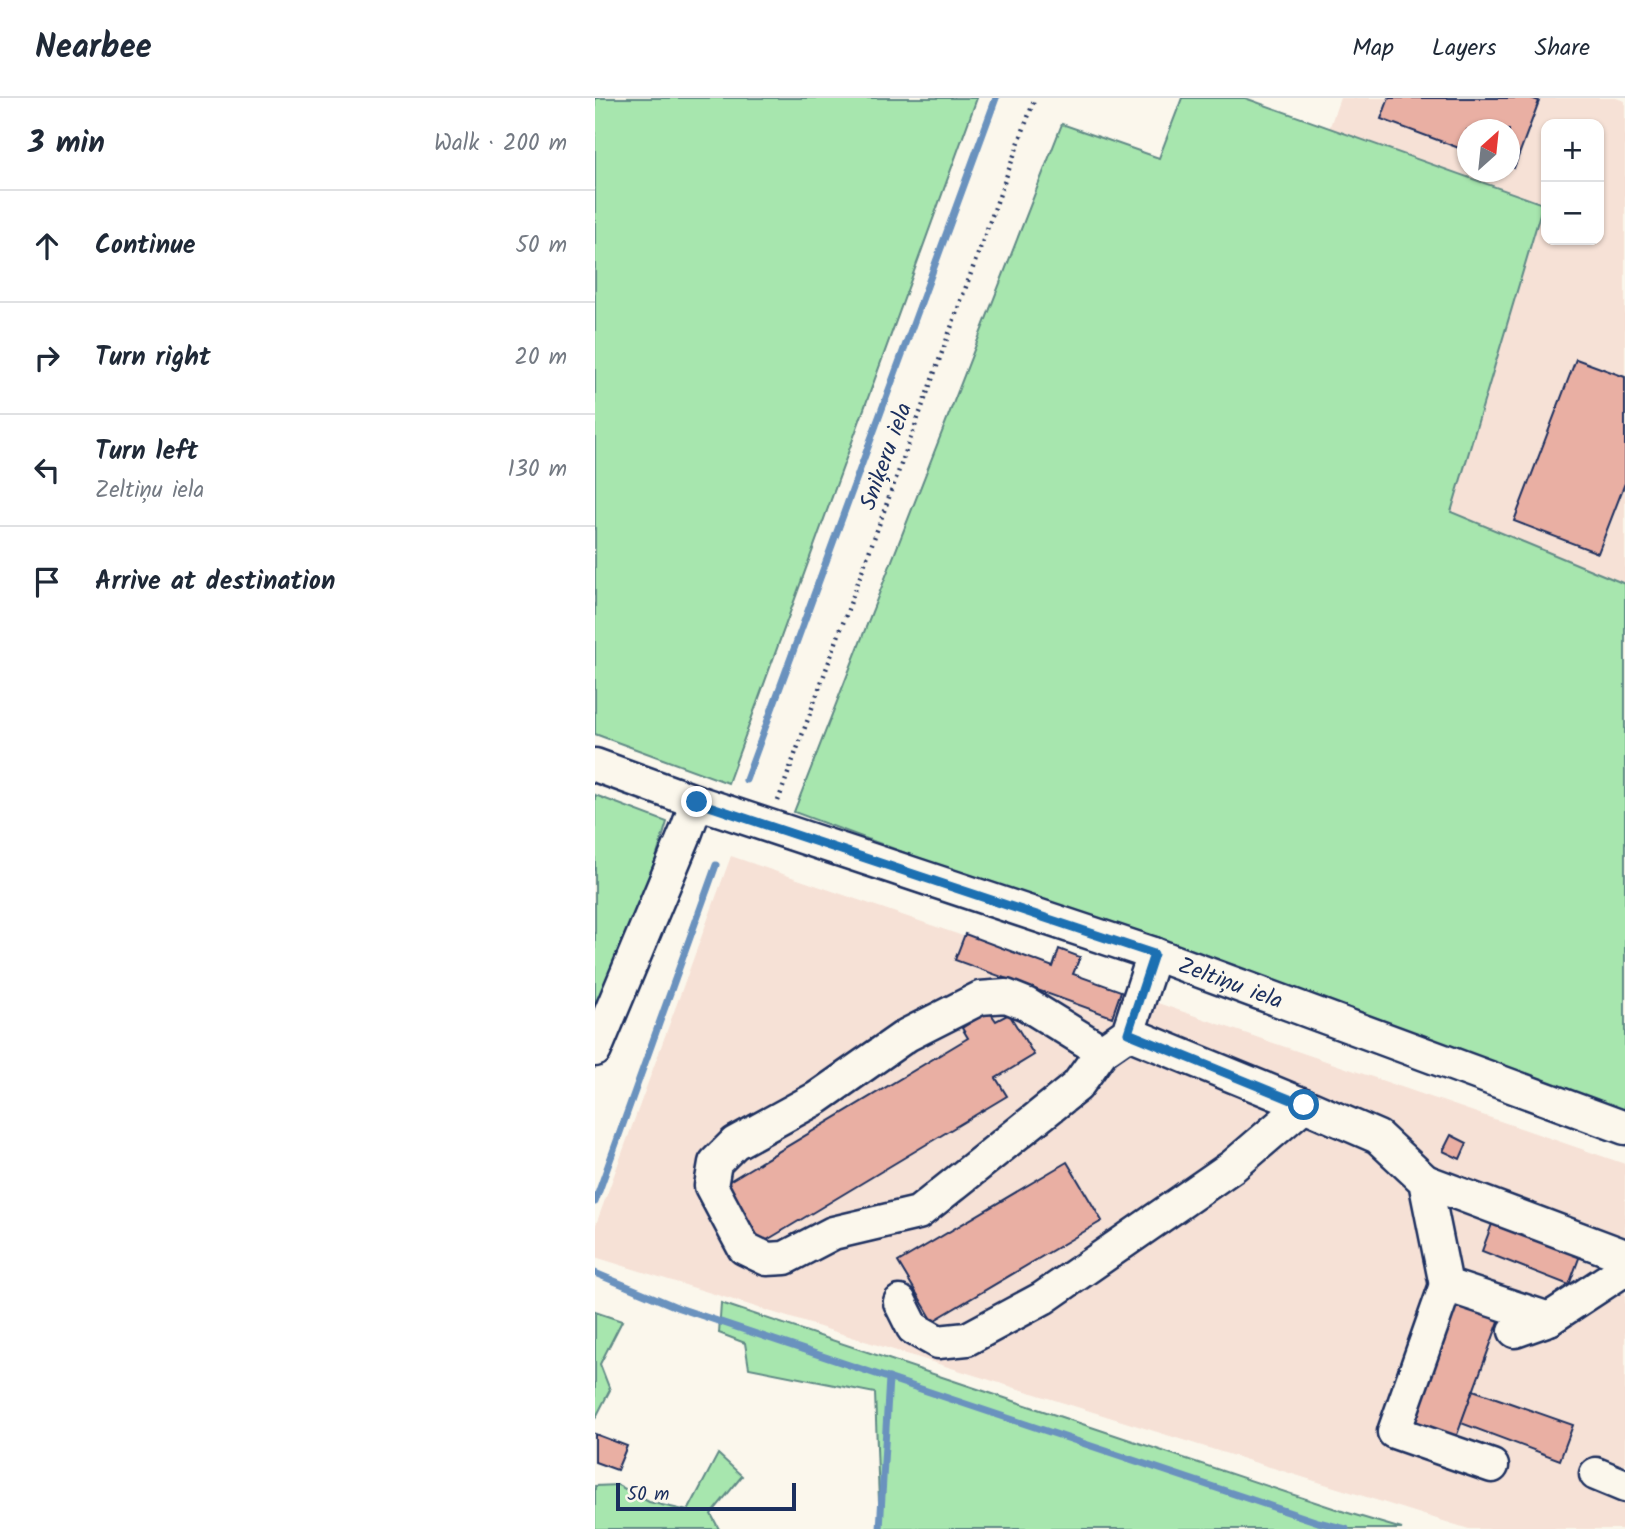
<!DOCTYPE html>
<meta charset="utf-8">
<style>
:root{--surface:#fff;--page:#f2f2f3;--text:#1f2937;--muted:#747a83;--line:#e0e1e3}
body{margin:0;font-family:Kalam,sans-serif;background:var(--page);color:var(--text)}
.controls{position:absolute;right:21px;top:21px;display:grid;overflow:hidden;border-radius:14px;box-shadow:0 2px 5px #0004}
.controls button{width:63px;height:63px;display:grid;place-items:center;padding:0;border:0;border-bottom:2px solid var(--line);background:var(--surface);color:var(--text);font:35px sans-serif}
.compass{position:absolute;left:862px;top:21px;width:63px;height:63px;border-radius:50%;background:var(--surface);box-shadow:0 2px 5px #0004;rotate:27deg}
.scale{position:absolute;left:21px;bottom:18px;width:180px;box-sizing:border-box;padding-left:7px;border:4px solid #1b2f5e;border-top:0;font-size:19px;line-height:24px;white-space:nowrap;color:#1b2f5e;-webkit-text-stroke:5px #fbf7ec;paint-order:stroke}
.stop{position:absolute;width:21px;height:21px;margin:-16px;border:5px solid #1f6fb2;border-radius:50%;background:#fff}
.stop.end{background:#1f6fb2;border-color:#fff;box-shadow:0 2px 7px #0008}
.list{margin:0;padding:0;list-style:none}
h2{display:flex;justify-content:space-between;align-items:center;height:91px;margin:0;padding:0 28px;font-size:30px}
h2 small{font-size:23px;font-weight:400;color:var(--muted)}
.list li{display:grid;grid-template-columns:46px 1fr auto;gap:21px;align-items:center;box-sizing:border-box;height:112px;padding:0 28px;border-top:2px solid var(--line)}
.list b{display:block;font-size:26px;white-space:nowrap}
.list p{margin:0;font-size:23px;white-space:nowrap;color:var(--muted)}
.list em{font-size:23px;font-style:normal;color:var(--muted)}
.icon{flex:none;width:38px;height:38px;fill:none;stroke:currentColor;stroke-width:2;stroke-linecap:round;stroke-linejoin:round}
.map{position:relative;flex:none;width:1030px;height:1431px;overflow:hidden}
header{display:flex;align-items:center;gap:42px;box-sizing:border-box;height:98px;padding:0 35px;background:var(--surface);border-bottom:2px solid var(--line)}
header strong{font-size:33px}
nav{display:flex;gap:38px;margin-inline-start:auto;font-size:24px}
main{display:flex}
aside{flex:1;background:var(--surface)}
.map>svg:first-child{display:block}
.built{fill:#f6e1d6;fill-rule:evenodd}
.green{fill:#a7e6ae;stroke:#618a86;stroke-width:2}
.lines{fill:none;stroke-linecap:round;stroke-linejoin:round}
.stream{stroke:#6b92be;stroke-width:7}
.building{fill:#e9afa3;stroke:#1b2f5e;stroke-width:2}
.minor-casing{stroke:#1b2f5e;stroke-width:37}
.path{stroke:#1b2f5e;stroke-width:4.5;stroke-dasharray:2 5;stroke-linecap:butt}
.minor{stroke:#fbf7ec;stroke-width:32}
.route{stroke:#1f6fb2;stroke-width:9}
.labels{text-anchor:middle;stroke-width:6;stroke-linejoin:round;paint-order:stroke}
.street-label{font-size:23px;fill:#1b2f5e;stroke:#fbf7ec}
</style>
<header>
<strong>Nearbee</strong>
<nav><a>Map</a><a>Layers</a><a>Share</a></nav>
</header>
<main>
<aside>
<h2>3 min<small>Walk · 200 m</small></h2>
<ul class="list">
<li><svg class="icon" aria-label="ahead" viewBox="0 0 24 24"><path d="M12 20V5M6 11l6-6 6 6"/></svg><div><b>Continue</b></div><em>50 m</em></li>
<li><svg class="icon" aria-label="right" viewBox="0 0 24 24"><path d="M7 20v-9h11M14 6l5 5-5 5"/></svg><div><b>Turn right</b></div><em>20 m</em></li>
<li><svg class="icon" aria-label="left" viewBox="0 0 24 24"><path d="M17 20v-9H6M10 6l-5 5 5 5"/></svg><div><b>Turn left</b><p>Zeltiņu iela</p></div><em>130 m</em></li>
<li><svg class="icon" aria-label="arrive" viewBox="0 0 24 24"><path d="M6 21V4h12l-3 4 3 4H6"/></svg><div><b>Arrive at destination</b></div></li>
</ul>
</aside>
<div class="map">
<svg width="1030" height="1431" viewBox="0 0 1030 1431">
<rect width="100%" height="100%" fill="#fbf7ec"/>
<filter id="ink" filterUnits="userSpaceOnUse"><feTurbulence type="fractalNoise" baseFrequency=".0143" numOctaves="2"/><feDisplacementMap in="SourceGraphic" scale="14" xChannelSelector="R" yChannelSelector="G"/><feConvolveMatrix kernelMatrix="1 2 1 2 8 2 1 2 1" color-interpolation-filters="sRGB"/></filter>
<g filter="url(#ink)">
<g class="built">
<path d="M 745,0 L 1021,0 L 1030,3 L 1030,486 L 856,415 L 948,106 L 734,31 ZM 951,26 L 1004,26 L 1004,142 L 951,142 ZM 872,32 L 914,32 L 914,74 L 872,74 Z"/>
<path d="M 136,758 L 1030,1066 L 1030,1431 L 874,1431 L 0,1159 L 0,1129 Z"/>
</g>
<g class="green">
<path d="M 0,0 L 382,0 L 133,685 L 0,636 Z"/>
<path d="M 587,0 L 650,0 L 948,106 L 856,414 L 1030,486 L 1030,1020 L 199,714 L 467,26 L 564,60 Z"/>
<path d="M 0,697 L 72,724 L 58,770 L 0,920 Z"/>
<path d="M 126,1205 L 750,1414 L 807,1431 L 285,1431 L 280,1295 L 154,1270 L 150,1245 L 124,1235 Z"/>
<path d="M 0,1214 L 27,1223 L 5,1266 L 15,1292 L 0,1321 Z"/>
<path d="M 123,1356 L 147,1378 L 116,1416 L 124,1431 L 0,1431 L 0,1388 L 23,1387 L 54,1404 L 93,1413 Z"/>
</g>
<g class="lines">
<g class="stream">
<path d="M 151,682 L 401,0"/>
<path d="M 0,1104 L 121,767"/>
<path d="M 0,1175 L 84,1210 L 723,1424 L 751,1431"/>
<path d="M 285,1431 L 294,1280"/>
</g>
</g>
<g class="building">
<path d="M 794,0 L 936,0 L 944,3 L 919,70 L 914,68 L 914,32 L 872,32 L 872,53 L 786,21 Z"/>
<path d="M 981,261 L 1030,279 L 1030,385 L 1003,455 L 919,423 Z"/>
<path d="M 370,836 L 458,869 L 464,851 L 485,859 L 478,876 L 526,893 L 517,919 L 360,862 Z"/>
<path d="M 394,913 L 401,923 L 414,916 L 439,957 L 401,980 L 412,998 L 167,1145 L 131,1085 L 373,940 L 367,930 Z"/>
<path d="M 856,1037 L 872,1045 L 865,1061 L 848,1053 Z"/>
<path d="M 472,1064 L 507,1123 L 338,1223 L 303,1164 Z"/>
<path d="M 900,1118 L 987,1152 L 974,1187 L 887,1153 Z"/>
<path d="M 862,1199 L 907,1215 L 859,1345 L 815,1328 Z"/>
<path d="M 878,1292 L 978,1327 L 965,1362 L 866,1325 Z"/>
<path d="M 0,1336 L 32,1348 L 22,1372 L 0,1364 Z"/>
</g>
<g class="lines">
<g class="minor-casing">
<g id="minor">
<path id="s1" d="M 0,667 L 102,704 L 559,856 L 1030,1030"/>
<path d="M 533,935 L 709,1007 L 783,1039 L 830,1083 L 851,1187 L 954,1221"/>
<path d="M 0,952 L 91,734 L 102,704"/>
<path d="M 507,953 L 431,906 L 411,898 L 385,900 L 312,937 L 222,1000 L 140,1045 L 120,1065 L 116,1088 L 149,1150 L 172,1161 L 190,1160 L 238,1135 L 323,1115 L 482,988 L 507,953 L 533,935 L 559,856"/>
<path d="M 830,1083 L 1030,1158"/>
<path d="M 851,1187 L 799,1334 L 897,1368"/>
<path d="M 305,1204 L 318,1230 L 343,1244 L 372,1241 L 448,1200 L 638,1068 L 709,1007"/>
<path d="M 920,1233 L 954,1221 L 1030,1171"/>
<path d="M 1001,1376 L 1030,1388"/>
</g>
</g>
<path class="path" d="M 183,703 L 440,0"/>
<use href="#minor" class="minor"/>
</g>
</g>
<g class="lines" filter="url(#ink)">
<path class="route" d="M 102,704 L 559,856 L 533,935 L 709,1007"/>
</g>
<g class="labels">
<g class="street-label">
<text transform="translate(290 358) rotate(-70)" y="8">Sniķeru iela</text>
<text dy="8" stroke="none"><textPath href="#s1" startOffset="672">Zeltiņu iela</textPath></text>
</g>
</g>
</svg>
<div class="controls">
<button>+</button>
<button>−</button>
</div>
<svg class="compass" viewBox="-18 -18 36 36"><path d="M0-13l5 13h-10z" fill="#e53935"/><path d="M0 13l5-13h-10z" fill="#747a83"/></svg>
<div class="scale">50 m</div>
<div class="stop" style="left:709px;top:1007px"></div>
<div class="stop end" style="left:102px;top:704px"></div>
</div>
</main>
